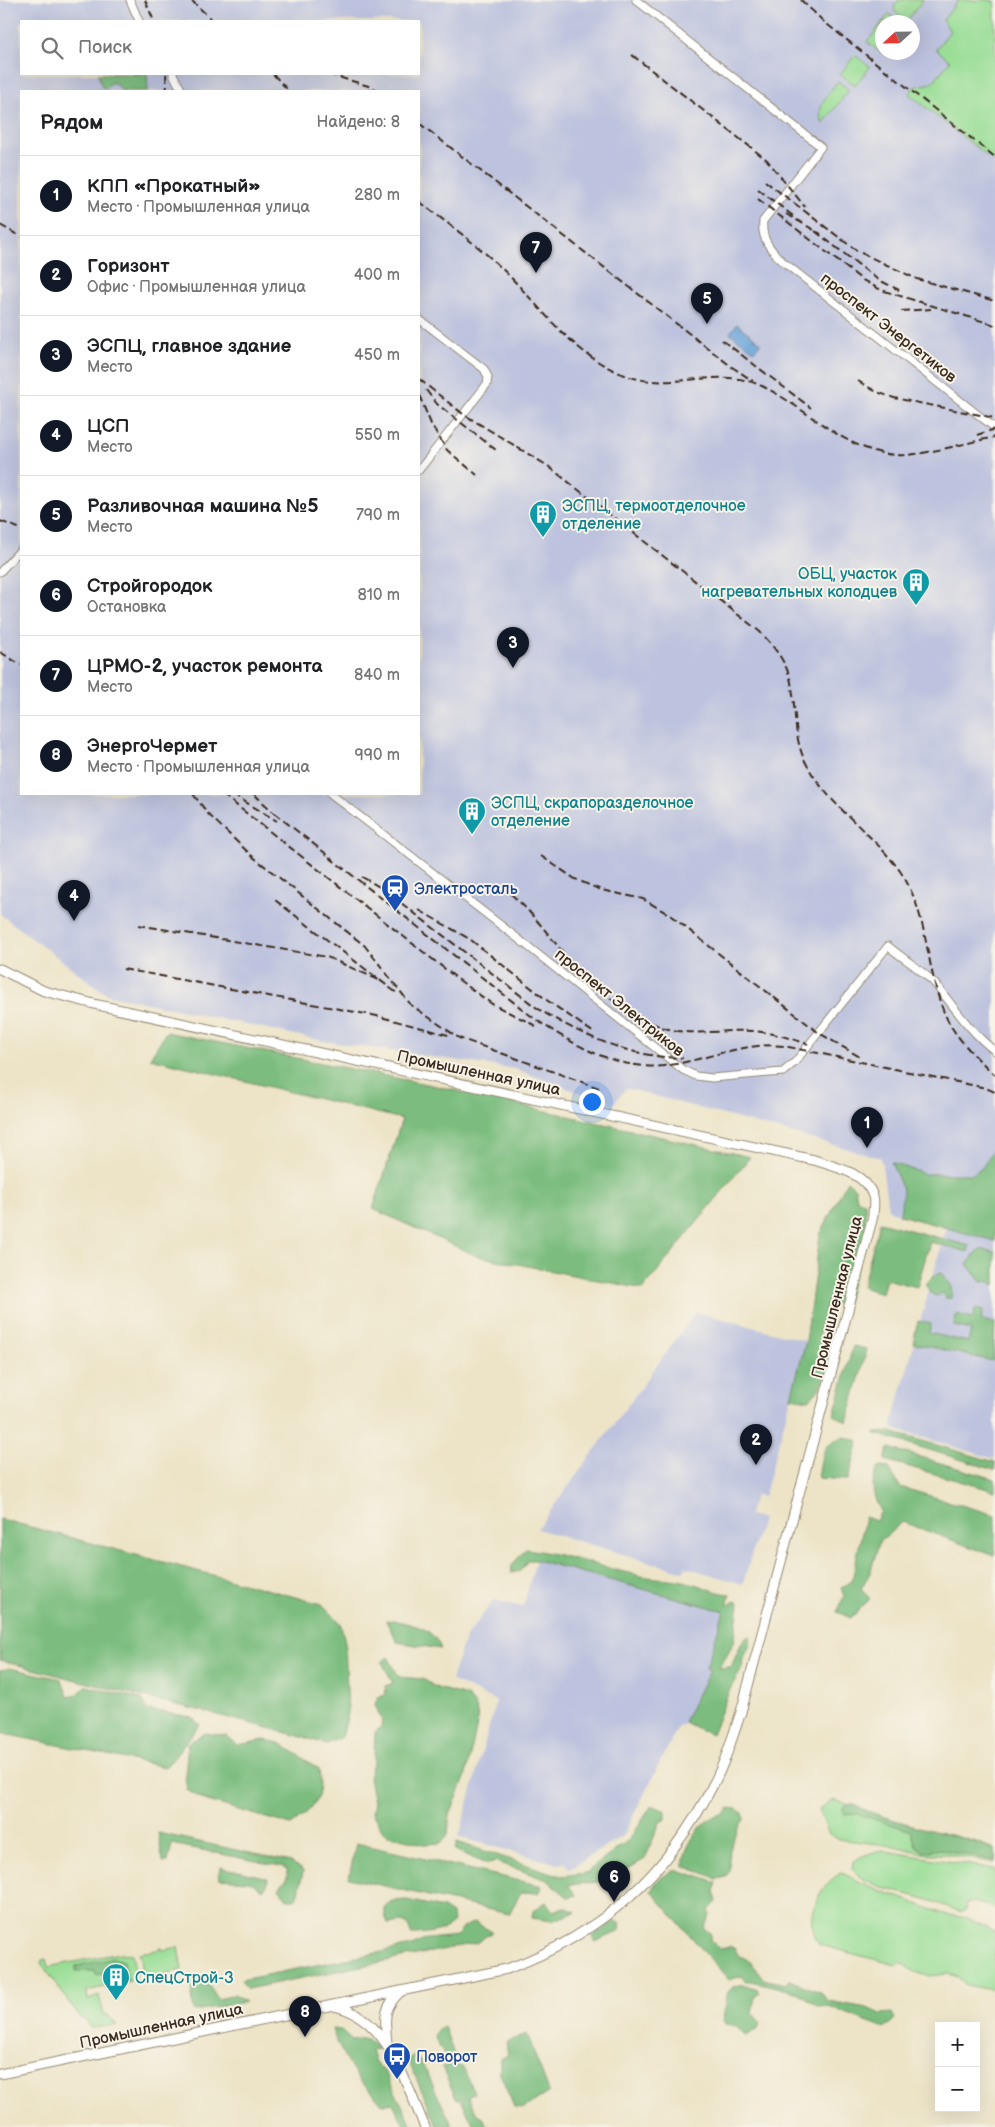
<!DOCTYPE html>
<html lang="ru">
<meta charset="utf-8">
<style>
:root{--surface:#fff;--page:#f6f6f6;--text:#202124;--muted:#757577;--line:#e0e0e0;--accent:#111827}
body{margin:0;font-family:"Balsamiq Sans",sans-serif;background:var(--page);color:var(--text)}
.controls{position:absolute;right:15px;bottom:15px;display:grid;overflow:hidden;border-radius:0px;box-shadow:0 5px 20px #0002}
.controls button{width:45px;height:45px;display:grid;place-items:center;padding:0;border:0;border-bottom:1px solid var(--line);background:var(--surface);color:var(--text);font:25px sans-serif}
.compass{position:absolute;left:875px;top:15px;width:45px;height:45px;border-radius:50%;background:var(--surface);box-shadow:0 5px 20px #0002;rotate:248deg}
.you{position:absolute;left:591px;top:1101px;width:18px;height:18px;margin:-12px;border:4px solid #fff;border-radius:50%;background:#1a73e8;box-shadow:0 0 0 8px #1a73e833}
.badge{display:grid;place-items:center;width:32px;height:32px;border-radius:50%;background:var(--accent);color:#fff;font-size:16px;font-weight:700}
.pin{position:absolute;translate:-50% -41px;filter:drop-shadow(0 1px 2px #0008)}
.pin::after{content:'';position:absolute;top:26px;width:18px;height:15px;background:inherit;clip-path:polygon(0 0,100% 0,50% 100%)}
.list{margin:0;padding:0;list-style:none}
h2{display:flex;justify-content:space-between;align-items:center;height:65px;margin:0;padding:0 20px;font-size:21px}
h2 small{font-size:16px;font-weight:400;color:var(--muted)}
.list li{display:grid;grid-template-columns:32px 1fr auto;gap:15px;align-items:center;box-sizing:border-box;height:80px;padding:0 20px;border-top:1px solid var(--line)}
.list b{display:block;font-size:19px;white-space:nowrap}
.list p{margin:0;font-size:16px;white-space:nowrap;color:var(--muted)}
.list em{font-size:16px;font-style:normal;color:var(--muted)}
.icon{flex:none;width:28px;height:28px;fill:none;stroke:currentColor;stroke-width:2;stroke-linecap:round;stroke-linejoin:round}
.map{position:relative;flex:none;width:995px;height:2127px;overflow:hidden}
.search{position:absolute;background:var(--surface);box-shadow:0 5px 20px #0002;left:20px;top:20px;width:400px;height:55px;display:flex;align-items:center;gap:12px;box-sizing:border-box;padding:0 18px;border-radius:0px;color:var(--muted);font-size:19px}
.panel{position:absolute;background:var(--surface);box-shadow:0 5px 20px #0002;left:20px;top:90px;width:400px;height:705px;border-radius:0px}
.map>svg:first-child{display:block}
.industrial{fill:#bdc3de;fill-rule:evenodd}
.green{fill:#9ade96;stroke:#6a845a}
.forest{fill:#7bbd7f;stroke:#5b744e}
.water{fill:#67a3d8;stroke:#51667b}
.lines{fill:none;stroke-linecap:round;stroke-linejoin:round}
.minor-casing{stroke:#948772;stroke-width:9}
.tertiary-casing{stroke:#948772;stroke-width:11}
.minor{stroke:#fff;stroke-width:7}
.tertiary{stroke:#fff;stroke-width:9}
.rail{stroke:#3b2a1e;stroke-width:2;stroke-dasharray:8 4;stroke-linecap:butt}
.labels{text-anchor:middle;stroke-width:4;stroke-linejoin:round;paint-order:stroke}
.street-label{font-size:16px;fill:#3b2a1e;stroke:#f7f3e8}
.culture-label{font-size:16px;fill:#0d838f;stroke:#f7f3e8;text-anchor:start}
.transit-label{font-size:16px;fill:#164399;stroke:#f7f3e8;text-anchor:start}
</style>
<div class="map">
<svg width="995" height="2127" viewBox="0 0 995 2127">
<rect width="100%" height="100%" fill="#f7f3e8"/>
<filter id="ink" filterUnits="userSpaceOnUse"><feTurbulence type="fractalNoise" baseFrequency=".02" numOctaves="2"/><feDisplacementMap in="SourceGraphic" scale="10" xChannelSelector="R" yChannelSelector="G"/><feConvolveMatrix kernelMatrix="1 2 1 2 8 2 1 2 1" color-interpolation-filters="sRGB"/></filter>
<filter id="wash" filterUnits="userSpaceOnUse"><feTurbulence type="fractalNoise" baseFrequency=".0096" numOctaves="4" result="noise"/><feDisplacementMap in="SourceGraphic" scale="20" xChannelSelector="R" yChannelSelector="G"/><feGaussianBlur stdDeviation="1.12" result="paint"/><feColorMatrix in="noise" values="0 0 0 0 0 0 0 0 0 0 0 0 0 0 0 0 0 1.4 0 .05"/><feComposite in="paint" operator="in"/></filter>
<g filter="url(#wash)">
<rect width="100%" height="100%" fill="#ede4c7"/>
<g class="industrial">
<path d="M 0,0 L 995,0 L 995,1459 L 891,1428 L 946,1228 L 900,1215 L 888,1209 L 881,1158 L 626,1088 L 613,1105 L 515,1069 L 323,1041 L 106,994 L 0,914 ZM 21,21 L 419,21 L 419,74 L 21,74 ZM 882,22 L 912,22 L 912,52 L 882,52 ZM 21,91 L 419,91 L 419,794 L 21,794 Z"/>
<path d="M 696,1312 L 806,1341 L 764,1497 L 755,1495 L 749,1515 L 762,1519 L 743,1584 L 685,1567 L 684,1572 L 537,1529 Z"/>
<path d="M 536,1560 L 724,1611 L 706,1668 L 710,1670 L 682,1726 L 679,1725 L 623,1836 L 569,1869 L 565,1862 L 558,1864 L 459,1837 L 496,1701 L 451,1680 L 465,1638 L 494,1600 L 523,1607 Z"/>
</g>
<g class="green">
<path d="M 899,0 L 923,0 L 907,21 L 895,12 L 894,6 Z"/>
<path d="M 959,0 L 991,0 L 995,3 L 995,162 L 909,94 L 914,87 L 932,83 L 950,61 L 936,49 L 950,31 L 943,20 Z"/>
<path d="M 889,14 L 900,22 L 882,22 L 881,53 L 867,42 Z"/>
<path d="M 855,55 L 870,67 L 855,85 L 840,74 Z"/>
<path d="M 838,81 L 849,90 L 823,124 C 815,106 827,96 838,81 Z"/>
<path d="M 832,1800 C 848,1803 861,1810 876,1815 C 908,1826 941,1832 974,1841 C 981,1843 988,1848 995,1850 L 995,1863 L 947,1854 L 927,1854 L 894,1846 L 837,1839 L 828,1832 L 819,1810 Z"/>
<path d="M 886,1851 L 995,1869 L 995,1908 L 974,1902 L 966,1904 L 965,1911 L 961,1912 C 952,1909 944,1905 935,1902 C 910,1893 870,1890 852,1869 L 853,1862 C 864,1854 872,1852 886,1851 Z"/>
<path d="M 842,1873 L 869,1886 L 944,1914 L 967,1918 L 995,1932 L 995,1981 L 992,1990 L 966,1985 L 958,1977 L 948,1974 L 929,1976 L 914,1972 L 900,1962 L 896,1965 L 820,1945 C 803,1923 817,1884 842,1873 Z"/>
<path d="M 160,1947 L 163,1950 L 178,1947 L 182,1970 L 171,1972 L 150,1982 L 143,1977 L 141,1958 L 139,1953 L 157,1950 Z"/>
<path d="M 120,1953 L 132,1954 L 136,1975 L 134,1980 L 87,1991 L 88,2000 L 99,1996 L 104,2014 L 108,2015 L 117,2025 L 91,2028 L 87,2021 L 81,2019 L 41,1963 L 42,1960 L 46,1959 L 48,1967 Z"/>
</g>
<g class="forest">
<path d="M 98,74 L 147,74 L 148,91 L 122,91 L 118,85 L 112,82 L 106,88 L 102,87 Z"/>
<path d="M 166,1032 L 436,1086 L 750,1157 L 643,1289 L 477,1256 L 373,1209 L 402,1119 L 150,1058 Z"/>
<path d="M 995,1147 L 995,1241 L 900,1215 L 903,1190 L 891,1162 L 924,1174 L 973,1174 L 982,1168 Z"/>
<path d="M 847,1181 L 855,1188 L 857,1199 L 865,1203 L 866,1230 L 846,1306 L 827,1302 L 819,1336 L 834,1340 C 834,1360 825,1387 809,1400 L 791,1397 L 806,1341 L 820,1235 Z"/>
<path d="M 880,1222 L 969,1246 L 968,1252 L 930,1242 L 917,1287 L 886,1279 L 882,1293 L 862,1287 Z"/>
<path d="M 980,1249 L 995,1252 L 995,1285 L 987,1281 L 981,1282 L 967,1264 Z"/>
<path d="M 941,1273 L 951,1285 L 952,1298 L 946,1298 L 942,1293 L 937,1296 L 933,1295 L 925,1285 L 933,1276 Z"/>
<path d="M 975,1309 L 983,1311 L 981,1320 L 995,1323 L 993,1361 L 913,1343 L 918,1321 L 931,1324 L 929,1333 L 968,1342 L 971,1330 L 954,1326 L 956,1314 L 973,1318 Z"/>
<path d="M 853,1346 L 867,1349 L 847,1422 L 834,1415 Z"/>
<path d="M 891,1432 L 995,1462 L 995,1470 L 874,1433 Z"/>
<path d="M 844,1437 L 859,1441 L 848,1480 L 818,1478 C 822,1457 820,1443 844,1437 Z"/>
<path d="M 889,1448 L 995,1479 L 995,1491 L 885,1460 Z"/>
<path d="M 879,1467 L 889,1468 L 900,1487 L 995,1515 L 995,1556 L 903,1522 C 894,1527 890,1535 880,1540 L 870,1573 L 861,1588 L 870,1599 L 851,1618 L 837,1612 L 844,1596 L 841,1588 L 852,1581 L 865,1517 L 876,1521 L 881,1511 C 872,1496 870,1483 879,1467 Z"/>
<path d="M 0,1519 L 322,1604 L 340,1622 L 345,1642 L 348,1713 L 342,1737 L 327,1744 C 219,1713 109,1690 0,1660 Z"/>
<path d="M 526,1549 C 564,1554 600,1567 637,1575 C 653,1579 668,1578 683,1581 C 699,1584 714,1593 730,1594 L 727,1605 L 736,1601 L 739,1603 L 734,1642 L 719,1668 L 731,1667 L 742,1642 L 750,1635 L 750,1645 L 742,1662 L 743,1667 L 729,1691 L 712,1735 L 684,1722 L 710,1670 L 706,1668 L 724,1611 L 536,1560 L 528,1560 L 520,1571 L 511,1573 L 512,1565 Z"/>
<path d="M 394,1620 C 415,1626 432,1626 441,1649 L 397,1642 L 386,1621 Z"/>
<path d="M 388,1657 L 399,1677 L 423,1679 L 437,1688 L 467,1696 L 476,1707 L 478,1720 L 465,1778 L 450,1815 L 448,1834 L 441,1843 L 423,1844 L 385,1834 L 372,1813 L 374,1802 L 369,1778 L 374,1760 L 375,1732 L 381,1727 L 382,1720 L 375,1705 L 378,1697 L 386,1695 L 385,1686 L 393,1683 L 382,1662 Z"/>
<path d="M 9,1668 L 61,1679 L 68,1696 L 78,1694 L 86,1686 L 142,1699 L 147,1710 L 191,1717 L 200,1725 C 187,1739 179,1754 165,1767 L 0,1733 L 0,1671 Z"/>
<path d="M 205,1733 L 227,1736 L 238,1745 L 264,1740 L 280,1743 L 319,1769 C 323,1798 314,1809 291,1825 L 204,1800 L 187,1790 L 185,1776 L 188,1743 Z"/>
<path d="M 851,1804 C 897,1825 948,1832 995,1849 L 995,1861 L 941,1849 L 924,1852 L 916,1846 L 911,1831 L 858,1814 L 845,1815 L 842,1807 Z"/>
<path d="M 652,1805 L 666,1811 L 666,1819 L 660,1822 L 645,1859 L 607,1881 L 568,1885 L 576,1895 L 569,1898 L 547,1880 L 495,1861 L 486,1864 L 455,1850 L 457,1842 L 561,1876 L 586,1873 L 630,1839 Z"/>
<path d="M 729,1808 L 736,1809 L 743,1813 L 744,1820 C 737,1827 729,1848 729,1858 C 729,1866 731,1869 726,1877 L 717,1879 C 706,1873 696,1871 684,1866 C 682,1852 696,1830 707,1821 C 715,1815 723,1818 729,1808 Z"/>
<path d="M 158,1833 L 291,1862 L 303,1871 L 299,1893 L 295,1899 L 287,1899 L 279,1888 L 286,1880 L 288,1870 L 285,1867 L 172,1844 L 168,1862 L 163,1862 Z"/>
<path d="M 356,1843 L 542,1886 L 538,1893 L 521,1892 L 509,1914 L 349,1878 Z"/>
<path d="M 221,1867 L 268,1878 L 267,1885 L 263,1890 L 249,1881 L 219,1879 Z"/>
<path d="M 678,1870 L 717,1883 L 714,1891 L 717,1902 L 708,1911 L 710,1915 L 704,1928 L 711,1934 L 710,1940 L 720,1949 L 730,1947 L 734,1948 L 739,1956 C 750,1959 757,1968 763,1979 L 786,1984 L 789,1980 L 820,1992 L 828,2001 L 867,2008 L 880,2014 L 892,2013 L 895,2019 L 885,2028 L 826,2006 L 819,2007 C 812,2003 806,1996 799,1993 C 792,1991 748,1979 745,1981 L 742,1976 L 729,1980 L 651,1891 C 655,1881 667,1872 678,1870 Z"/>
<path d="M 407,1900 L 443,1908 L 452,1914 L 453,1923 C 444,1932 424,1934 411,1934 L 408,1925 L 402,1922 L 388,1924 L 385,1915 L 385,1906 L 392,1901 Z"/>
<path d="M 546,1902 L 553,1911 L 564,1907 L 576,1912 L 551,1921 L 532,1918 L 533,1911 Z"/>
<path d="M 616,1921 L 621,1924 L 618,1932 L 595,1942 L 592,1936 Z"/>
<path d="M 475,1922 L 492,1932 L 476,1943 L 247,1989 L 241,1980 L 412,1946 L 427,1939 L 457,1936 L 463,1927 Z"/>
<path d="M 114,1958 L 124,1961 L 128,1980 L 125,1984 L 106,1988 L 104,1974 L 96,1975 L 94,1971 L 76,1971 L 76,1966 Z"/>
<path d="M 204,1977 L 218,1999 L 235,1995 L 245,2002 L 194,2011 L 190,1980 Z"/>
<path d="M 742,1984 L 758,1989 L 760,1993 L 755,1996 L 752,2013 L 760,2022 L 758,2029 L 746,2036 L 737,2026 L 724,2023 C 721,2014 729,2004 726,1994 L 733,1987 Z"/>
<path d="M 444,2026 L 454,2055 L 446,2058 L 434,2037 L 438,2029 Z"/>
<path d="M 332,2029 L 341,2030 L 352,2040 C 363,2037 371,2040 379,2048 L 371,2051 L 375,2062 L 385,2072 L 413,2127 L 405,2127 L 393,2103 L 383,2105 C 376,2096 371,2092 364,2085 C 352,2073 337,2045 332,2029 Z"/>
<path d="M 527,2034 L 549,2092 L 524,2108 L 514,2107 L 500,2073 L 500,2059 L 508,2055 L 506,2042 Z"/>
<path d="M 414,2054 L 423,2065 L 453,2127 L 438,2127 L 408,2060 Z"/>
<path d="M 451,2064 L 463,2067 L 474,2093 L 468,2097 L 477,2114 L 484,2118 L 487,2127 L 475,2127 L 461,2100 L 456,2098 L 442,2067 Z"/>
</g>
<path class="water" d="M 737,324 L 761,343 L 754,351 L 730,333 Z"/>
</g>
<g filter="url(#ink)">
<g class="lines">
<g class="minor-casing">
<g id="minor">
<path d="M 130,0 L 139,21"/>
<path d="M 636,0 L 821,147 L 763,221 C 761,239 770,249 782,261 L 995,428"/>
<path d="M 173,74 L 182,91"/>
<path d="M 419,319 L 484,369 L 488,377 L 487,384 L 419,470"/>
<path d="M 0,572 L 21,549"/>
<path d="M 331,794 L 525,944 L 683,1070 L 696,1076 L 712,1078 L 783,1072 L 795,1062 L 888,946 C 903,959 923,970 936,985 C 956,1009 970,1032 995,1051"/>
</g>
</g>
<g class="tertiary-casing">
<g id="tertiary">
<path d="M 0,969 L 44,991 L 98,1005 L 814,1160 C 835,1167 865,1172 873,1196 C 875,1202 873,1210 873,1216 L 741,1712 C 733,1735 726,1761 714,1783 C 668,1874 602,1934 507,1969 L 0,2074"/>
<path d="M 334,2006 C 388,2016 405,2083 425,2127"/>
<path d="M 387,2043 C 385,2020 382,2009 400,1992"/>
</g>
</g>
<use href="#minor" class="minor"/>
<use href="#tertiary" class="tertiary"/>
<g class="rail">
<path d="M 145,0 L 154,21"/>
<path d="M 191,0 L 213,21"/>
<path d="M 801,0 L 823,21 L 995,157"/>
<path d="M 632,55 L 767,160 L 805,207"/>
<path d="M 166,74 L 167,91"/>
<path d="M 273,74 L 289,91"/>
<path d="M 328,74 L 372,87 L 378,91"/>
<path d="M 419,123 L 732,367 L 753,381"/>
<path d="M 765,181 L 857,251 L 917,279 L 995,301"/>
<path d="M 758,189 L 793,216"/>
<path d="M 758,199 L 861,279 L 881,290 L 995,325"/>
<path d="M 419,201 C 444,221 471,240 495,262 C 537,300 570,355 625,375 C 670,393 717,365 762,386 C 806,407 844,451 895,455 C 920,457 968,442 995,437"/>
<path d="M 786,214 L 821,234"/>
<path d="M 0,225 L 21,237"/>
<path d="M 815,231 L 877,279 L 899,290"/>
<path d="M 901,311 L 931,309"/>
<path d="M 722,340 L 811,408"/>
<path d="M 419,379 L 463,414 L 548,466 L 759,631 C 772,644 785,660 790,678 C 797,706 792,736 806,763 C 828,806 872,832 900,871 C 928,912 925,962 942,1007 C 952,1036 974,1055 995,1075"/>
<path d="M 858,381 L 877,392 L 894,398 L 995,418"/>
<path d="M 426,390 L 437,404 L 496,450"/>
<path d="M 419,395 L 431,424 L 447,450 L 477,475"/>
<path d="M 977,435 L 995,429"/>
<path d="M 0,521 L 21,529"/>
<path d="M 0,652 L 21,665"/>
<path d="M 193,794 L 209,815 L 252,856 L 365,946 L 411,1005 L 459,1038 L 599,1088"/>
<path d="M 222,794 L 459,980 L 492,1004 L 536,1026"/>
<path d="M 232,794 L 277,821"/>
<path d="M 254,794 L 275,814"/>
<path d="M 274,813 L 334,860"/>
<path d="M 541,856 L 575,879 L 601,890 L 643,899 L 670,915 L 819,1033 L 860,1057"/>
<path d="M 329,857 L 535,1019 C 575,1046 625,1075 676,1064 C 713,1057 746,1042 784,1046 L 986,1088 L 995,1092"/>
<path d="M 362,877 L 383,889 L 537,1008 C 579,1035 632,1058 683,1058"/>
<path d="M 511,894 C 535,915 551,939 572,963 C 592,987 634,1019 665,1028 C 695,1037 722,1029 752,1031 C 772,1032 789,1038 808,1044"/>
<path d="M 275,900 L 398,994"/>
<path d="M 419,910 L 471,940 L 548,1001 L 594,1033"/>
<path d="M 138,925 L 327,957 L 379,980"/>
<path d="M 123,969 L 377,1016 L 452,1036"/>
</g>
</g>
</g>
<defs>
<g id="building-pin" transform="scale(1.4375)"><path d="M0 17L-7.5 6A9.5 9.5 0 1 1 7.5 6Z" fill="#0f9aa8" stroke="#f7f3e8"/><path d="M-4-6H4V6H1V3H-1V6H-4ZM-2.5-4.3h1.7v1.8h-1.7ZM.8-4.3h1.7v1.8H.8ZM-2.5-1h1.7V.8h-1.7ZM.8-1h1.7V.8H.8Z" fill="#fff"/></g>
<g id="station-pin" transform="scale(1.4375)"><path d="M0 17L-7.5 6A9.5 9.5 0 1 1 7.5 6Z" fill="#1a4fb4" stroke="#f7f3e8"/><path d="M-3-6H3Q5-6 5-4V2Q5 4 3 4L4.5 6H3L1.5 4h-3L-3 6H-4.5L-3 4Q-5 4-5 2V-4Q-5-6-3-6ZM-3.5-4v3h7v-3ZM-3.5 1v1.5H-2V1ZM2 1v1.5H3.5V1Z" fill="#fff"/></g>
<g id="bus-pin" transform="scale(1.4375)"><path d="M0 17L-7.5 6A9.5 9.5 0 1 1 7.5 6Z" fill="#1a4fb4" stroke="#f7f3e8"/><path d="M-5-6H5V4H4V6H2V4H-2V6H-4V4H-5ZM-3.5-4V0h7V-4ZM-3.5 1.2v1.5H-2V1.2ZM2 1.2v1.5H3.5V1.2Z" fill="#fff"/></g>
</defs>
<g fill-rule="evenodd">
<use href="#building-pin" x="543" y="514"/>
<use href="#building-pin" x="916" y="582"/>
<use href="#building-pin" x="472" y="811"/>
<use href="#station-pin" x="395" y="888"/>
<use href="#building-pin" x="116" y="1977"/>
<use href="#bus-pin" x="397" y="2056"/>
</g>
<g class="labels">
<g class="street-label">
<text transform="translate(889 327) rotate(38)" y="6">проспект Энергетиков</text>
<text transform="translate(620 1002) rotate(39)" y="6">проспект Электриков</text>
<text transform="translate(479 1072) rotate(12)" y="6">Промышленная улица</text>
<text transform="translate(836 1297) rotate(-76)" y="6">Промышленная улица</text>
<text transform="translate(161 2025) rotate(-12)" y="6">Промышленная улица</text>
</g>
<g class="culture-label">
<text x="562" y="511">ЭСПЦ, термоотделочное<tspan x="562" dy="18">отделение</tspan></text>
<text x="897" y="579" text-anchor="end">ОБЦ, участок<tspan x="897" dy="18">нагревательных колодцев</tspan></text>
<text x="491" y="808">ЭСПЦ, скрапоразделочное<tspan x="491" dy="18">отделение</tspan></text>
<text x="135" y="1983">СпецСтрой-3</text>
</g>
<g class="transit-label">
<text x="414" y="894">Электросталь</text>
<text x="416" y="2062">Поворот</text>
</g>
</g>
</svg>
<div class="controls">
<button>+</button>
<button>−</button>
</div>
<svg class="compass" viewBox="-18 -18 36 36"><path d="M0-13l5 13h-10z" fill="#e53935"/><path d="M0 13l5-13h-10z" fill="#757577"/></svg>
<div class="you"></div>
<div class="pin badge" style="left:867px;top:1148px">1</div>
<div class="pin badge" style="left:756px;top:1465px">2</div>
<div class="pin badge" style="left:513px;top:668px">3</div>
<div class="pin badge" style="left:74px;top:921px">4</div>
<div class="pin badge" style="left:707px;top:324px">5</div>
<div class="pin badge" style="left:614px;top:1902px">6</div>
<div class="pin badge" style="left:536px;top:273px">7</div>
<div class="pin badge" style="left:305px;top:2037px">8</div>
<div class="search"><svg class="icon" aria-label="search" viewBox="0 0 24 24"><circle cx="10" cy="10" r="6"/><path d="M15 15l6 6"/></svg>Поиск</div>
<section class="panel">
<h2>Рядом<small>Найдено: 8</small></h2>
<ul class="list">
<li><span class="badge">1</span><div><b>КПП «Прокатный»</b><p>Место · Промышленная улица</p></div><em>280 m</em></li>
<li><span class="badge">2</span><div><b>Горизонт</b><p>Офис · Промышленная улица</p></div><em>400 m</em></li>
<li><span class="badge">3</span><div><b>ЭСПЦ, главное здание</b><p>Место</p></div><em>450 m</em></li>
<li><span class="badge">4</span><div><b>ЦСП</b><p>Место</p></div><em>550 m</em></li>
<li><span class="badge">5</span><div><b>Разливочная машина №5</b><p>Место</p></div><em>790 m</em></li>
<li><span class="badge">6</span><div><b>Стройгородок</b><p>Остановка</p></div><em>810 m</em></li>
<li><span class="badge">7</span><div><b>ЦРМО-2, участок ремонта</b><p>Место</p></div><em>840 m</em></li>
<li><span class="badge">8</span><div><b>ЭнергоЧермет</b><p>Место · Промышленная улица</p></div><em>990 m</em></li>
</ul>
</section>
</div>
